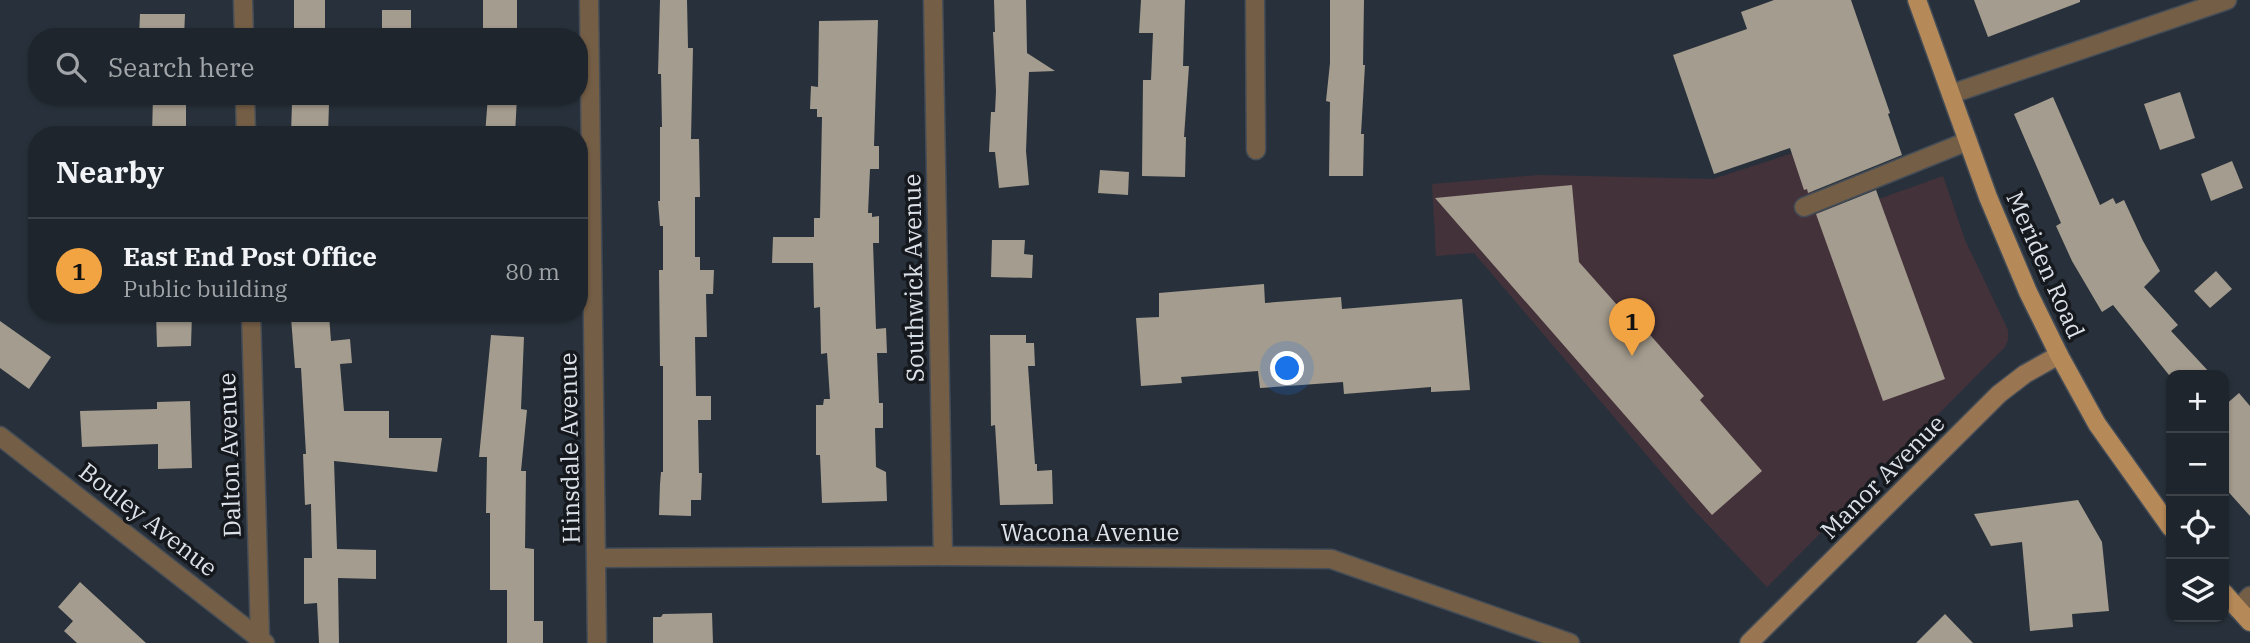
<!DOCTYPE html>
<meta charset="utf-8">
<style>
:root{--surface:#1e252c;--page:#2b3138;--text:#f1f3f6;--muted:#a1a5a9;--line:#3c4248;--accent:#f3a442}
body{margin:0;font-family:"IBM Plex Serif",serif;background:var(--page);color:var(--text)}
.controls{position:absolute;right:21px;bottom:21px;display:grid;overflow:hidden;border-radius:14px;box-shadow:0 2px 5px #0004}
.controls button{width:63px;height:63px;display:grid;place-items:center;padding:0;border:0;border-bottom:2px solid var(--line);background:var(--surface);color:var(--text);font:35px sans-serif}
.you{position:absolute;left:1288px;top:369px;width:24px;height:24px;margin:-18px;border:5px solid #fff;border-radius:50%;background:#1a73e8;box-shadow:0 0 0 10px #1a73e833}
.badge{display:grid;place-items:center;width:46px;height:46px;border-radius:50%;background:var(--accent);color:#111;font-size:23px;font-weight:700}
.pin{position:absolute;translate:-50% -58px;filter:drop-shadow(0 2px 4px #0008)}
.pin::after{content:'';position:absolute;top:37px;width:24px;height:21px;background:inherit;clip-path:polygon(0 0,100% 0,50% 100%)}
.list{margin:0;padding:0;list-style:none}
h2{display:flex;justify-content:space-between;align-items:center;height:91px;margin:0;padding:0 28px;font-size:30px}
h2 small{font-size:23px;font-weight:400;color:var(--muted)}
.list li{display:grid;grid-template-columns:46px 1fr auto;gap:21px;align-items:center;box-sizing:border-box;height:105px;padding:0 28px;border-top:2px solid var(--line)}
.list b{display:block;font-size:26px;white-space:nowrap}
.list p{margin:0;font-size:23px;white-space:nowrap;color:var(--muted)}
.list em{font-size:23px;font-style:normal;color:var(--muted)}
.icon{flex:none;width:38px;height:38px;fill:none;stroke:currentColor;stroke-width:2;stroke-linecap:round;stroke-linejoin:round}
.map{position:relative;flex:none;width:2250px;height:643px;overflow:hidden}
.search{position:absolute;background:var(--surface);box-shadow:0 2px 5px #0004;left:28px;top:28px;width:560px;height:77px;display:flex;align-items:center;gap:18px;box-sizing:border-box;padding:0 24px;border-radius:28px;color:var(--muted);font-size:26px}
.panel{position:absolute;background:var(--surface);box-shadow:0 2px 5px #0004;left:28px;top:126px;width:560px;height:196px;border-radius:28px}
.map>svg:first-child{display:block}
.commercial{fill:#44323b}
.building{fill:#a49c8e}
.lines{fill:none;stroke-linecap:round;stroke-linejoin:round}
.minor-casing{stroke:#454d57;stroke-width:21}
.secondary-casing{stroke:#454d57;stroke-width:21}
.primary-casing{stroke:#454d57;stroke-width:21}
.minor{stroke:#745e46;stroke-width:18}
.secondary{stroke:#997651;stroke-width:18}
.primary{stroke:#b68958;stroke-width:18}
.labels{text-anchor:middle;stroke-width:7;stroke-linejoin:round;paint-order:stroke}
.street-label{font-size:24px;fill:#dce2e9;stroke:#15191d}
</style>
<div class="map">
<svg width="2250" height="643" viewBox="0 0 2250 643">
<rect width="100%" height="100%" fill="#28313b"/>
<path class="commercial" d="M 1799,151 L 1823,219 L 1943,176 L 1965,240 L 2008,330 L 2008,340 L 2005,347 L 1767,587 L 1691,507 L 1474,253 L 1436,256 L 1432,184 L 1539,175 L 1713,179 Z"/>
<g class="building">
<rect x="294" y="0" width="31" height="37"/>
<rect x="483" y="0" width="34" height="30"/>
<path d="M 660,0 L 687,0 L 688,48 L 693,48 L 691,139 L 699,139 L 700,197 L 695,197 L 695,257 L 700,257 L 700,270 L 714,270 L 713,294 L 706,294 L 707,337 L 695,337 L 696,396 L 711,396 L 711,420 L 698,420 L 699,473 L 702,473 L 701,500 L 691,500 L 691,516 L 659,515 L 660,484 L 661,472 L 663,472 L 663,366 L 660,366 L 659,270 L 663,270 L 663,226 L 660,226 L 658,201 L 660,201 L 660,127 L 662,127 L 661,74 L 658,74 Z"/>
<path d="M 994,0 L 1026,0 L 1027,53 L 1055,71 L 1029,72 L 1026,151 L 1029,185 L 999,188 L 995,152 L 989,152 L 991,112 L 995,112 L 996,91 L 993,32 L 995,32 Z"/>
<path d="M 1141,0 L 1185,0 L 1183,66 L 1189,66 L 1184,137 L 1186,137 L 1185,177 L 1142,176 L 1143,80 L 1151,80 L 1153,33 L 1139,33 Z"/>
<path d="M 1330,0 L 1364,0 L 1363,65 L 1365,65 L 1361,134 L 1364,134 L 1363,176 L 1329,176 L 1330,102 L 1326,101 L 1330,63 Z"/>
<path d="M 1774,0 L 1851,0 L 1890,113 L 1888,114 L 1902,155 L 1808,193 L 1807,189 L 1804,190 L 1790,148 L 1714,174 L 1673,55 L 1747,29 L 1741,12 Z"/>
<path d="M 1974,0 L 2080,0 L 2080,2 L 1988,37 Z"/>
<rect x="382" y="10" width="29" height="22"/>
<path d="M 140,14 L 185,14 L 184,37 L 139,37 Z"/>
<path d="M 878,20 L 874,146 L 879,146 L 879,169 L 870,169 L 868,213 L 872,213 L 872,217 L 879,216 L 879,243 L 873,243 L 876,329 L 886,328 L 887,353 L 877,353 L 879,403 L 883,403 L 883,428 L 875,428 L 876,467 L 886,472 L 887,501 L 822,503 L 820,455 L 816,455 L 816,405 L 823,405 L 824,399 L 830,399 L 827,353 L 821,354 L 820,307 L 814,308 L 813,263 L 772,263 L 773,237 L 814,237 L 814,218 L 820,218 L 822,117 L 817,117 L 817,109 L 810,109 L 811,86 L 818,87 L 819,21 Z"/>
<path d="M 2180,92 L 2195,138 L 2160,150 L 2144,104 Z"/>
<path d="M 153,96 L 186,96 L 186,135 L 152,135 Z"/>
<path d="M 488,96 L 517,96 L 515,135 L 485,135 Z"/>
<path d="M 2053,97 L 2100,205 L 2113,198 L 2116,204 L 2124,200 L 2143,241 L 2160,271 L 2144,287 L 2178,325 L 2171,331 L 2212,375 L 2169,375 L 2113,305 L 2102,312 L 2072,261 L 2056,226 L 2061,223 L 2014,114 Z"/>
<path d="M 292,102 L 329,104 L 328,135 L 291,135 Z"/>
<path d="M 2232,161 L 2243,188 L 2211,201 L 2201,174 Z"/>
<path d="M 1100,170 L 1129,172 L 1128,195 L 1098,193 Z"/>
<path d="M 1572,185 L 1579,262 L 1634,324 L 1637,320 L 1704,396 L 1700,400 L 1762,471 L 1712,515 L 1435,198 Z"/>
<path d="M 1876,190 L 1945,379 L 1883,401 L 1816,214 Z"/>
<path d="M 992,240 L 1025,240 L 1024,254 L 1033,255 L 1032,278 L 991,277 Z"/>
<path d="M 2216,271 L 2232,289 L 2210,308 L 2194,291 Z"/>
<path d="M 1264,284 L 1265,303 L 1341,297 L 1342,309 L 1462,299 L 1470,390 L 1431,392 L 1431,387 L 1344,394 L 1343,382 L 1260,388 L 1258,371 L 1181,377 L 1182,383 L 1141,386 L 1136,318 L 1159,317 L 1159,293 Z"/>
<path d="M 156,313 L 192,313 L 191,346 L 157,347 Z"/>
<path d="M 329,315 L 331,341 L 350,339 L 352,363 L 340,364 L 344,411 L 389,411 L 389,438 L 442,438 L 437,472 L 334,461 L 337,549 L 376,550 L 376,579 L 338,578 L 339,643 L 319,643 L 317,603 L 304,604 L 304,558 L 312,558 L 311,504 L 305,505 L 303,454 L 306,454 L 301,368 L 295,368 L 291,318 Z"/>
<path d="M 0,321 L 51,357 L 29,389 L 0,368 Z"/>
<path d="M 491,335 L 524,337 L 521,409 L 527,410 L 521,471 L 526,471 L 525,548 L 534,549 L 534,621 L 543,621 L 543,643 L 507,643 L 507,590 L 490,590 L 490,513 L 486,513 L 487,457 L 479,457 Z"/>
<path d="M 990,335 L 1026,335 L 1026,343 L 1034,343 L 1035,366 L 1028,366 L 1035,464 L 1037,464 L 1037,471 L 1052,470 L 1053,504 L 1000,505 L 995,425 L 991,426 Z"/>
<path d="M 2239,393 L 2250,406 L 2250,516 L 2224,487 L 2224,406 Z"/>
<path d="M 190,401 L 192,468 L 158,469 L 158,444 L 82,447 L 80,411 L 157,409 L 157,402 Z"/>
<path d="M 2078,500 L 2102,542 L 2109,611 L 2072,614 L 2073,627 L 2030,631 L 2022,542 L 1991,546 L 1974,514 Z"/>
<path d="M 80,582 L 146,643 L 77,643 L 64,631 L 73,621 L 58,607 Z"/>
<path d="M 712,613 L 713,643 L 653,643 L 653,617 L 661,617 L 663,614 Z"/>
<path d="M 1945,614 L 1973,643 L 1916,643 Z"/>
</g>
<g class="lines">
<g class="minor-casing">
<g id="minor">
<path d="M 243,0 L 244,37"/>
<path d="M 589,0 L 597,643"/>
<path d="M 933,0 L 943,556"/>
<path d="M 1255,0 L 1256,150"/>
<path d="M 1951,94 L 2227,0"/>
<path d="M 245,96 L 246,135"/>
<path d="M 1804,207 L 1968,141"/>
<path d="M 251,313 L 260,638"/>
<path d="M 0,436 L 265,643"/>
<path d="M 596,558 L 943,556 L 1331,559 L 1570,643"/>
<path d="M 2238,609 L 2250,596"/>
</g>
</g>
<g class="secondary-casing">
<path id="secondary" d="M 1749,643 L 1999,394 L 2025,374 L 2059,355"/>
</g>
<g class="primary-casing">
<g id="primary">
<path d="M 1917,0 L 1988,197 L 2028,292 L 2059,355 L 2097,424 L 2171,528"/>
<path d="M 2224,593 L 2250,622"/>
</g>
</g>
<use href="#minor" class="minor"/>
<use href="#secondary" class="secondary"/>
<use href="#primary" class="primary"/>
</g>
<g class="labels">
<g class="street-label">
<text transform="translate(2045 265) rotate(66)" y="8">Meriden Road</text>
<text transform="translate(914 278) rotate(-91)" y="8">Southwick Avenue</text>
<text transform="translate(570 448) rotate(-91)" y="8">Hinsdale Avenue</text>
<text transform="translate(230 455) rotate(-92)" y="8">Dalton Avenue</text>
<text transform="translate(1883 477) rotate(-45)" y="8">Manor Avenue</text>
<text transform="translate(148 520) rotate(38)" y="8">Bouley Avenue</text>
<text x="1090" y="541">Wacona Avenue</text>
</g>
</g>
</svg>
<div class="controls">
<button>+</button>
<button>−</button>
<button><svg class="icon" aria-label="locate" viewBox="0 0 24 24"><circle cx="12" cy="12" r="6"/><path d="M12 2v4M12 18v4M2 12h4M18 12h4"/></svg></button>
<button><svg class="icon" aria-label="layers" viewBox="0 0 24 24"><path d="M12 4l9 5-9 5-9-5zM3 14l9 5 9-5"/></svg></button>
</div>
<div class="you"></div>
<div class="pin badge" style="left:1632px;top:356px">1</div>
<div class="search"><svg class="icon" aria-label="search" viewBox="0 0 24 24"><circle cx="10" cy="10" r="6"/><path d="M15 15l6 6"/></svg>Search here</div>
<section class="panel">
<h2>Nearby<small></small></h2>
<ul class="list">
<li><span class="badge">1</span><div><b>East End Post Office</b><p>Public building</p></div><em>80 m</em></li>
</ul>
</section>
</div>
